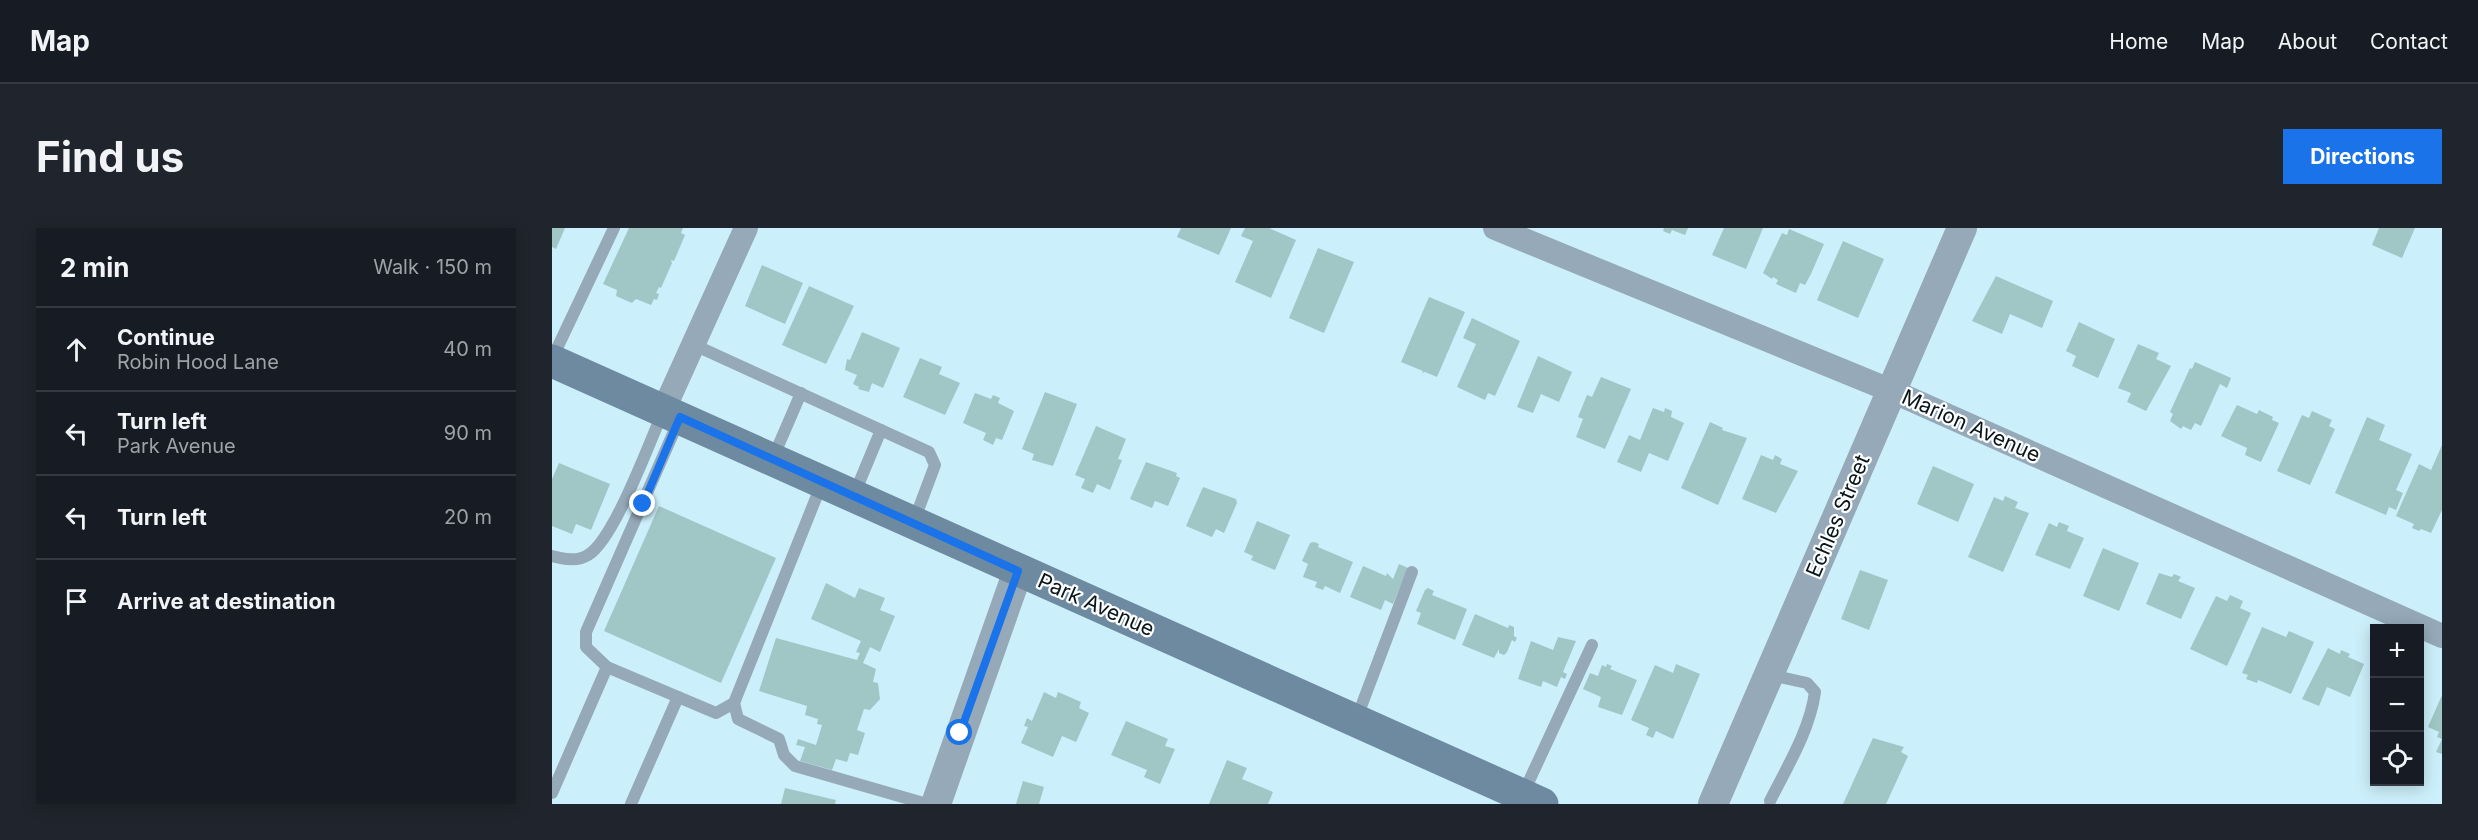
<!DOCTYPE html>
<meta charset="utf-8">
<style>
:root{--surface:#171b24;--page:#20242c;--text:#f1f3f6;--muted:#9ea1a6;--line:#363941;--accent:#1a73e8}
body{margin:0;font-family:Inter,sans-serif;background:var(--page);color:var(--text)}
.controls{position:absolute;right:18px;bottom:18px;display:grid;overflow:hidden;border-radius:0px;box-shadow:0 3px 15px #0003}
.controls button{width:54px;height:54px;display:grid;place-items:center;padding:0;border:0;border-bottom:2px solid var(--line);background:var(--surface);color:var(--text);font:30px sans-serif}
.stop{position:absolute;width:18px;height:18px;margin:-14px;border:4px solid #1a73e8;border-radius:50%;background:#fff}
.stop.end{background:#1a73e8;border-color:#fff;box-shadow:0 2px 6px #0008}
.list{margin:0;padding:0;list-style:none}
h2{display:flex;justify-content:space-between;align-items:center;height:78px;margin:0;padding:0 24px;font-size:26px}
h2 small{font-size:20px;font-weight:400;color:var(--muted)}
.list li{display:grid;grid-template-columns:39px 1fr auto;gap:18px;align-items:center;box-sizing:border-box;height:84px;padding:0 24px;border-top:2px solid var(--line)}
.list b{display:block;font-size:22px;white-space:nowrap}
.list p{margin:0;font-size:20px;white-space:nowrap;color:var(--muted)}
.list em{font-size:20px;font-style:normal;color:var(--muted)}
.icon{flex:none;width:33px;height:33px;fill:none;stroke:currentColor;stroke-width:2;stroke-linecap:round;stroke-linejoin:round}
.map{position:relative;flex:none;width:1890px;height:576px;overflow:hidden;border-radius:0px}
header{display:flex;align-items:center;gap:36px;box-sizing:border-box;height:84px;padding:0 30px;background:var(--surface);border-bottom:2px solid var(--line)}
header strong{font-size:28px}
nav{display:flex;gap:33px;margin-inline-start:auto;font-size:21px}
.intro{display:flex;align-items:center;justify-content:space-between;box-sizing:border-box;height:144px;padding:0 36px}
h1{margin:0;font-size:42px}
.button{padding:15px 27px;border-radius:0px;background:var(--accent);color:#fff;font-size:21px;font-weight:700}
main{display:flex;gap:36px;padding:0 36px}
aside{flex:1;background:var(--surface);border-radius:0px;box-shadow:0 3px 15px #0003}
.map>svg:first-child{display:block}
.building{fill:#a0c6c6}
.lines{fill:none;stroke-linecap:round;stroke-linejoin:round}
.service{stroke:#95a9b8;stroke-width:12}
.minor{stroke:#95a9b8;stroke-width:24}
.tertiary{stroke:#95a9b8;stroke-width:30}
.secondary{stroke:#6d8aa0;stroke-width:33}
.route{stroke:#1a73e8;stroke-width:8}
.labels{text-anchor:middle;stroke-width:4.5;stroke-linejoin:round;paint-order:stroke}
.street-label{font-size:21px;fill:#081619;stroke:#fff}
</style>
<header>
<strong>Map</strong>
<nav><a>Home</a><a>Map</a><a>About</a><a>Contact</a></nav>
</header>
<div class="intro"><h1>Find us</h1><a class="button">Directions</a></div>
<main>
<aside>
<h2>2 min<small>Walk · 150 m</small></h2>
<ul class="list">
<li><svg class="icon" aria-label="ahead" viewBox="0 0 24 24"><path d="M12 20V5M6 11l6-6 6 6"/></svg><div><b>Continue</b><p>Robin Hood Lane</p></div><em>40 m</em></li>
<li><svg class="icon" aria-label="left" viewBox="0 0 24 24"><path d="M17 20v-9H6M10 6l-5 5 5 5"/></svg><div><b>Turn left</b><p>Park Avenue</p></div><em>90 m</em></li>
<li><svg class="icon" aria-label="left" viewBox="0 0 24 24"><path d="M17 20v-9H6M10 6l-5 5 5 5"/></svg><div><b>Turn left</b></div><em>20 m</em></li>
<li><svg class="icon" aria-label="arrive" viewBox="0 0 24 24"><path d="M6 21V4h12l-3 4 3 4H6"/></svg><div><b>Arrive at destination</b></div></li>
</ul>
</aside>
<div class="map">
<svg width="1890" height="576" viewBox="0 0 1890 576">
<rect width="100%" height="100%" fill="#ccf0fb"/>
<g class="building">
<path d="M 0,0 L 13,0 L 4,21 L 0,19 Z"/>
<path d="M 77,0 L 131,0 L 129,5 L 133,7 L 122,33 L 119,32 L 120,35 L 109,60 L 107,59 L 104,65 L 107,66 L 105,72 L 102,71 L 99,77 L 84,71 L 80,75 L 64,68 L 65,62 L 51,56 Z"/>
<path d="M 629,0 L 679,0 L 667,27 L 625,9 Z"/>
<path d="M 693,0 L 717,0 L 744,12 L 719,70 L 683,54 L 701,13 L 689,8 Z"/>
<path d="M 1112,0 L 1136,0 L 1133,7 L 1120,2 L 1118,6 L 1111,3 Z"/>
<path d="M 1172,0 L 1211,0 L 1194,41 L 1160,27 Z"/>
<path d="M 1827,0 L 1863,0 L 1850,30 L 1820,17 Z"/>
<path d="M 1237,1 L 1272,16 L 1259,46 L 1253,57 L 1248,55 L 1244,65 L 1224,56 L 1226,52 L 1221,49 L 1220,51 L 1211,45 L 1230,5 L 1235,7 Z"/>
<path d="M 1291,13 L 1332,31 L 1306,90 L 1265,72 Z"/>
<path d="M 766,20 L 802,34 L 772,105 L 737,90 Z"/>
<path d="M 210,37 L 251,55 L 233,96 L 193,78 Z"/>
<path d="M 1444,48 L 1501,73 L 1490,100 L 1458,86 L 1450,106 L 1420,93 Z"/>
<path d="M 257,58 L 302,78 L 274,136 L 230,117 Z"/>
<path d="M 877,69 L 913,84 L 885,149 L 873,144 L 870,145 L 871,143 L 849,134 Z"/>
<path d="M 920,90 L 968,113 L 943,168 L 936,165 L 933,172 L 905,159 L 924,116 L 911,110 Z"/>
<path d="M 1527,94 L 1563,111 L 1546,150 L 1520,138 L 1524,128 L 1514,123 Z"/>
<path d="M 310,104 L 348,120 L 331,160 L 320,155 L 317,164 L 306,161 L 307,159 L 301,156 L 305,147 L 293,142 L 295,131 L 298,132 Z"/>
<path d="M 1586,116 L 1607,125 L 1604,131 L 1619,138 L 1594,183 L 1575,174 L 1579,165 L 1566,160 Z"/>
<path d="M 986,128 L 1020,144 L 1007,174 L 989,166 L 981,185 L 965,179 Z"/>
<path d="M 368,130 L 390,139 L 387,146 L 408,155 L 393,187 L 351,169 Z"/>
<path d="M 1643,134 L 1679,150 L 1675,160 L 1668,156 L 1649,198 L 1643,195 L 1639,202 L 1631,198 L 1629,201 L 1618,193 L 1621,186 L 1618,184 L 1638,140 L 1640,141 Z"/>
<path d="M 1049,149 L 1079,161 L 1053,221 L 1024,209 L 1031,191 L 1026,189 L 1035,167 L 1040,169 Z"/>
<path d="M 493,164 L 525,176 L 501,238 L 480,232 L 482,226 L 470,221 Z"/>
<path d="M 423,165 L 439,171 L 441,167 L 448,170 L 446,175 L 462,183 L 450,212 L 444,210 L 441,217 L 431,212 L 434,205 L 411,195 Z"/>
<path d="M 1685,177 L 1705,186 L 1707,182 L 1721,189 L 1720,192 L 1727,195 L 1709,234 L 1693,227 L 1695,220 L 1669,208 Z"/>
<path d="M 1101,180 L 1112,184 L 1113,180 L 1120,183 L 1119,189 L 1132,195 L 1116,233 L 1097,225 L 1089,244 L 1065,234 L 1077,207 L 1088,212 Z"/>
<path d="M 1760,183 L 1780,192 L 1777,198 L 1783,201 L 1758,257 L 1725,243 L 1750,187 L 1757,190 Z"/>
<path d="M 1815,189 L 1833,197 L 1827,212 L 1860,226 L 1844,262 L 1851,265 L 1844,282 L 1837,279 L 1834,287 L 1783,265 Z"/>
<path d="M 1158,194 L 1171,200 L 1170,202 L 1195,210 L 1166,277 L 1129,260 Z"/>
<path d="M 544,198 L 574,211 L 566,231 L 570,232 L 558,262 L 545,256 L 541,265 L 529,260 L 533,251 L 523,247 Z"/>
<path d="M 1890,217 L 1890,282 L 1879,305 L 1869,301 L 1867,303 L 1860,300 L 1862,296 L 1844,288 L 1867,236 L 1879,242 Z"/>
<path d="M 1209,227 L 1221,232 L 1223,227 L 1230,231 L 1228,236 L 1246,243 L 1224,285 L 1190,271 Z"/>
<path d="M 594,234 L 625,245 L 624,248 L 628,250 L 616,278 L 603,273 L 600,280 L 578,271 Z"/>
<path d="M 7,235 L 58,256 L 39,302 L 24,296 L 20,306 L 0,298 L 0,251 Z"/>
<path d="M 1381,238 L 1422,256 L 1406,294 L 1365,276 Z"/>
<path d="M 651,259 L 684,271 L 685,275 L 672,305 L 664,301 L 660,309 L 634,298 Z"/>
<path d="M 1453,268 L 1466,274 L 1463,280 L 1477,285 L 1451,344 L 1416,329 L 1442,269 L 1451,273 Z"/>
<path d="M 107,278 L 224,330 L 169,455 L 52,403 Z"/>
<path d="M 705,293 L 738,307 L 723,342 L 699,332 L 701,328 L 692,324 Z"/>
<path d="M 1507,294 L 1517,298 L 1515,303 L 1532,310 L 1518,341 L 1483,327 L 1497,295 L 1505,299 Z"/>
<path d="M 762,314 L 767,316 L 766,319 L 801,334 L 788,365 L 773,358 L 771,362 L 763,359 L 765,354 L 751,349 L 756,336 L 750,333 L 758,315 Z"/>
<path d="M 1551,320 L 1587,335 L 1567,383 L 1531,368 Z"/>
<path d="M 847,336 L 856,340 L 841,376 L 833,372 L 829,382 L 798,369 L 811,338 L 834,348 L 835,345 L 841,351 Z"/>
<path d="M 1308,342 L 1336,352 L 1317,402 L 1289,391 Z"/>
<path d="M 1607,345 L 1620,349 L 1622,346 L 1629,349 L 1626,353 L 1643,360 L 1629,391 L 1594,376 Z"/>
<path d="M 274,355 L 303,370 L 307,360 L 333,370 L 328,382 L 343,388 L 328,424 L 318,419 L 311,435 L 324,441 L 321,454 L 326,455 L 328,471 L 318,482 L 312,481 L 305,502 L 313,505 L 306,527 L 298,525 L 295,534 L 284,531 L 280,542 L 248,533 L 253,519 L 244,517 L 246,511 L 264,517 L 270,497 L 265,496 L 266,491 L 253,487 L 255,478 L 207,463 L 224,410 L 305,432 L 308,425 L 304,424 L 309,413 L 259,391 Z"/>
<path d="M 876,360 L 882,363 L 880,367 L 915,381 L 903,412 L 865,396 L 869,385 L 864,383 L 873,362 Z"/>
<path d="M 1678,367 L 1691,373 L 1688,380 L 1699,385 L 1675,438 L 1638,421 L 1664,368 L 1675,373 Z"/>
<path d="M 923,386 L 956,400 L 957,397 L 962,399 L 962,408 L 965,410 L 963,414 L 960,412 L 955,424 L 952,427 L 947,425 L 947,421 L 942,430 L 910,417 Z"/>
<path d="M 1710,399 L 1734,409 L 1737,403 L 1762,414 L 1739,466 L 1706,452 L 1705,455 L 1694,451 L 1696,447 L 1690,445 Z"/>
<path d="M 1006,409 L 1024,413 L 1011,444 L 1015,446 L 1013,451 L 1009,449 L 1005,459 L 991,453 L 989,459 L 966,451 L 979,413 L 1001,422 Z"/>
<path d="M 1776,420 L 1788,426 L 1789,422 L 1798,426 L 1796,429 L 1812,436 L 1798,469 L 1775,459 L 1767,478 L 1750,471 Z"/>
<path d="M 1055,436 L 1060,438 L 1058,441 L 1085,452 L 1070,487 L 1046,479 L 1049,469 L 1031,461 L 1038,445 L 1046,448 L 1050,437 L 1054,439 Z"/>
<path d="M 1124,436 L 1148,446 L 1121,511 L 1104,503 L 1101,510 L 1094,507 L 1097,500 L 1079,492 L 1103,437 L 1121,445 Z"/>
<path d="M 492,464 L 504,470 L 506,464 L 529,474 L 527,480 L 537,485 L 524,514 L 510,508 L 501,529 L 469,515 L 476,499 L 472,498 L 475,490 L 480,493 Z"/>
<path d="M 1890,467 L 1890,526 L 1884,524 L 1890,511 L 1885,509 L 1887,504 L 1876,499 Z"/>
<path d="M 574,493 L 616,511 L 613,518 L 623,521 L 608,556 L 592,549 L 595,542 L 559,527 Z"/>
<path d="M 1321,510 L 1352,519 L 1349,524 L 1356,528 L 1334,576 L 1291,576 Z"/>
<path d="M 675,532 L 695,540 L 690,551 L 721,564 L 716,576 L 657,576 Z"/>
<path d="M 471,553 L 492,559 L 487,576 L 464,576 Z"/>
<path d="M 233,560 L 284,572 L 283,576 L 229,576 Z"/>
</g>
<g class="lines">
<g class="service">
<path d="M 140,116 L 377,224 L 383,237 L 362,293"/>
<path d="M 0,131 L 62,0"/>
<path d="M 127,192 L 34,404 L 34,419 L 55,439 L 164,485 L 182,475 L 270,255"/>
<path d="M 221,230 L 249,165"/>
<path d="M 302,267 L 329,202"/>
<path d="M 0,328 C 12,331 25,334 36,327 C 62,312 97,215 111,184"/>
<path d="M 182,475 L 186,491 L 227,511 L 232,527 L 243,538 L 375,576"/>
<path d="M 804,492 L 860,344"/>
<path d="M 0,565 L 55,439"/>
<path d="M 971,566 L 1040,417"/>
<path d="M 1218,573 C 1235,539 1258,502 1263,464 L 1255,455 L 1218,447"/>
<path d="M 79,576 L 126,469"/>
</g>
<g class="minor">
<path d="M 943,0 L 1340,163 L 1890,408"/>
<path d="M 112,181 L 194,0"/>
</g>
<g class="tertiary">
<path d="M 384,576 L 466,343"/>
<path d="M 1161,576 L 1410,0"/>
</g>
<path class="secondary" d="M 0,133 L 990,576"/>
</g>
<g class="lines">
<path class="route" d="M 91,276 L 128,189 L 466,343 L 408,505"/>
</g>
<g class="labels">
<g class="street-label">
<text transform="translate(1419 198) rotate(24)" y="7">Marion Avenue</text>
<text transform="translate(1286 288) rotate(-67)" y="7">Echles Street</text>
<text transform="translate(544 377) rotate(24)" y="7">Park Avenue</text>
</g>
</g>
</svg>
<div class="controls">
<button>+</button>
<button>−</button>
<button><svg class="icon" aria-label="locate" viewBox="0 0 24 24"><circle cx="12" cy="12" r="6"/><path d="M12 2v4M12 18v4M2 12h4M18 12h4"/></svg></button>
</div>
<div class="stop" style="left:408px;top:505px"></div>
<div class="stop end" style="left:91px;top:276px"></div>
</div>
</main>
